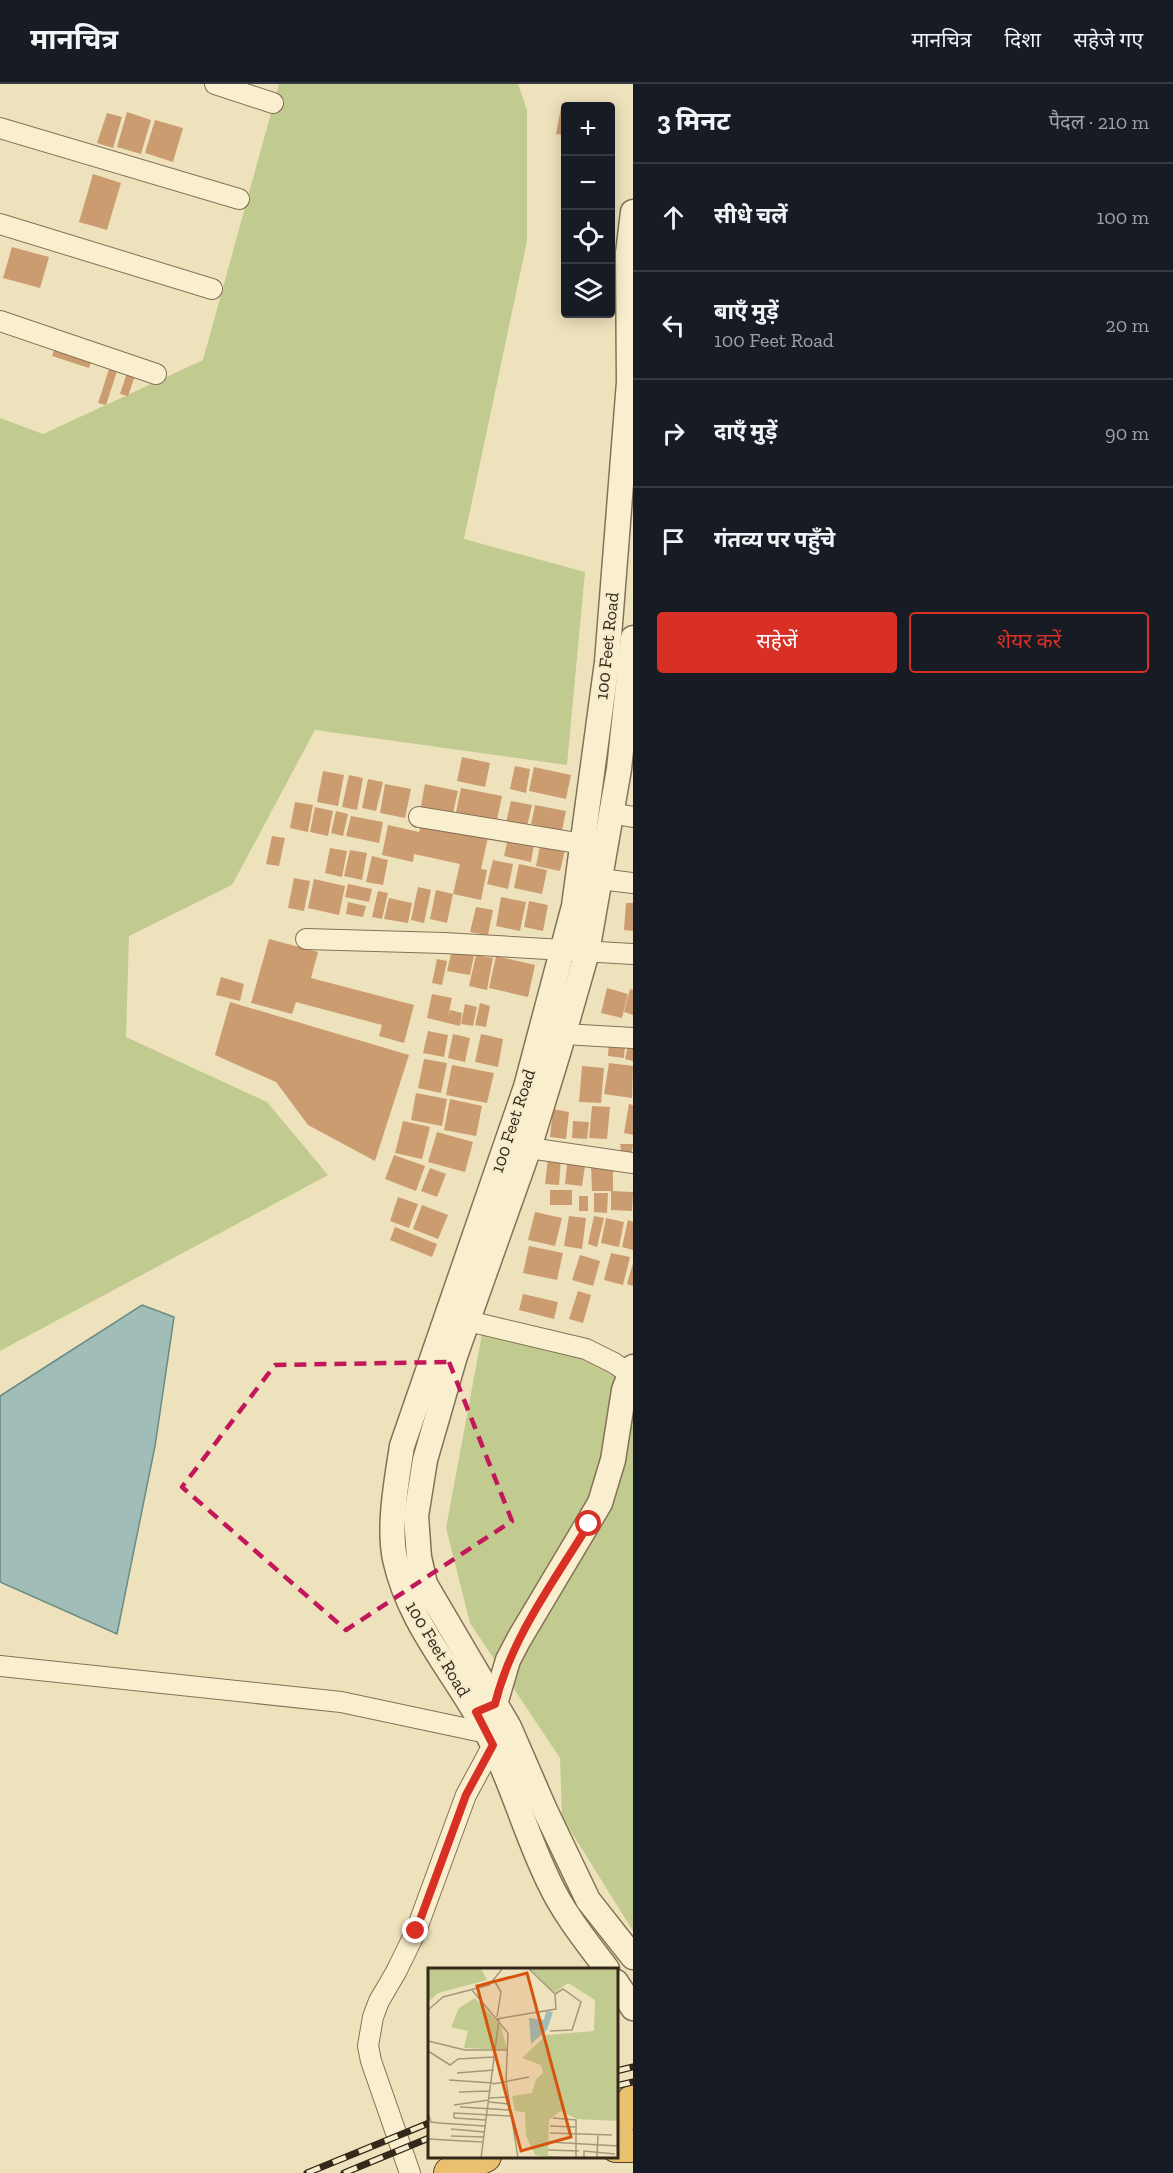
<!DOCTYPE html>
<html lang="hi">
<meta charset="utf-8">
<style>
:root{--surface:#171b24;--page:#20242c;--text:#f1f3f6;--muted:#9ea1a6;--line:#363941;--accent:#d93025}
body{margin:0;font-family:"Zilla Slab","Noto Sans Devanagari",serif;background:var(--page);color:var(--text)}
.controls{position:absolute;right:18px;top:18px;display:grid;overflow:hidden;border-radius:6px;box-shadow:0 3px 15px #0003}
.controls button{width:54px;height:54px;display:grid;place-items:center;padding:0;border:0;border-bottom:2px solid var(--line);background:var(--surface);color:var(--text);font:30px sans-serif}
.stop{position:absolute;width:18px;height:18px;margin:-14px;border:4px solid #d93025;border-radius:50%;background:#fff}
.stop.end{background:#d93025;border-color:#fff;box-shadow:0 2px 6px #0008}
.list{margin:0;padding:0;list-style:none}
h2{display:flex;justify-content:space-between;align-items:center;height:78px;margin:0;padding:0 24px;font-size:26px}
h2 small{font-size:20px;font-weight:400;color:var(--muted)}
.list li{display:grid;grid-template-columns:39px 1fr auto;gap:18px;align-items:center;box-sizing:border-box;height:108px;padding:0 24px;border-top:2px solid var(--line)}
.list b{display:block;font-size:22px;white-space:nowrap}
.list p{margin:0;font-size:20px;white-space:nowrap;color:var(--muted)}
.list em{font-size:20px;font-style:normal;color:var(--muted)}
.actions{display:flex;gap:12px;padding:18px 24px}
.actions a{flex:1;padding:14px 0;border:2px solid var(--accent);border-radius:6px;text-align:center;font-size:21px;color:var(--accent)}
.actions .main{background:var(--accent);color:#fff}
.icon{flex:none;width:33px;height:33px;fill:none;stroke:currentColor;stroke-width:2;stroke-linecap:round;stroke-linejoin:round}
.map{position:relative;flex:none;width:633px;height:2089px;overflow:hidden}
header{display:flex;align-items:center;gap:36px;box-sizing:border-box;height:84px;padding:0 30px;background:var(--surface);border-bottom:2px solid var(--line)}
header strong{font-size:28px}
nav{display:flex;gap:33px;margin-inline-start:auto;font-size:21px}
main{display:flex}
aside{flex:1;background:var(--surface)}
.map>svg:first-child{display:block}
.green{fill:#c1cb90}
.water{fill:#a0beb7;stroke:#688b85;stroke-width:1.5}
.building{fill:#cc9c71}
.lines{fill:none;stroke-linecap:round;stroke-linejoin:round}
.minor-casing{stroke:#857156;stroke-width:22}
.tertiary-casing{stroke:#857156;stroke-width:27}
.trunk-casing{stroke:#523f2a;stroke-width:34}
.minor{stroke:#f9efcf;stroke-width:20}
.tertiary{stroke:#f9efcf;stroke-width:24}
.trunk{stroke:#eac06e;stroke-width:32}
.rail-casing{stroke:#34281b;stroke-width:7}
.rail{stroke:#f5ebcb;stroke-width:4.5;stroke-dasharray:14;stroke-linecap:butt}
.route{stroke:#d93025;stroke-width:8}
.marked{fill:none;stroke:#c2185b;stroke-width:4.5;stroke-dasharray:12 8;stroke-linejoin:round}
.labels{text-anchor:middle;stroke-width:4.5;stroke-linejoin:round;paint-order:stroke}
.street-label{font-size:18px;fill:#34281b;stroke:#f5ebcb}
.inset-road{fill:none;stroke:#a4987c;stroke-width:1.5}
.view{fill:#d6540e;fill-opacity:0.15;stroke:#d6540e;stroke-width:3}
.inset-edge{fill:none;stroke:#34281b;stroke-width:3}
</style>
<header>
<strong>मानचित्र</strong>
<nav><a>मानचित्र</a><a>दिशा</a><a>सहेजे गए</a></nav>
</header>
<main>
<div class="map">
<svg width="633" height="2089" viewBox="0 0 633 2089">
<rect width="100%" height="100%" fill="#eee2bc"/>
<g class="green">
<path d="M 279,0 L 518,0 L 527,26 L 527,157 L 464,455 L 585,488 L 567,681 L 315,646 L 232,801 L 129,852 L 126,953 L 267,1018 L 328,1091 L 0,1267 L 0,334 L 43,350 L 203,276 Z"/>
<path d="M 485,1234 L 633,1285 L 633,1847 L 562,1733 L 560,1674 L 470,1539 L 446,1444 Z"/>
</g>
<path class="water" d="M 142,1221 L 174,1233 L 155,1362 L 117,1550 L 0,1498 L 0,1312 Z"/>
<g class="building">
<path d="M 562,19 L 573,21 L 566,22 L 566,51 L 556,50 Z"/>
<path d="M 127,28 L 151,36 L 141,70 L 117,63 Z"/>
<path d="M 107,29 L 122,33 L 113,64 L 97,59 Z"/>
<path d="M 155,36 L 183,44 L 173,78 L 145,69 Z"/>
<path d="M 93,90 L 121,99 L 107,146 L 79,138 Z"/>
<path d="M 12,163 L 49,173 L 40,204 L 3,194 Z"/>
<path d="M 56,260 L 93,272 L 89,284 L 52,272 Z"/>
<path d="M 110,282 L 118,284 L 106,321 L 98,319 Z"/>
<path d="M 129,283 L 137,286 L 128,312 L 120,310 Z"/>
<path d="M 462,673 L 490,679 L 485,703 L 457,697 Z"/>
<path d="M 515,682 L 530,685 L 526,709 L 510,705 Z"/>
<path d="M 534,683 L 571,691 L 566,715 L 529,707 Z"/>
<path d="M 323,687 L 344,691 L 338,722 L 317,718 Z"/>
<path d="M 349,691 L 363,694 L 357,726 L 342,723 Z"/>
<path d="M 368,695 L 383,698 L 376,727 L 362,724 Z"/>
<path d="M 385,700 L 411,705 L 405,734 L 380,729 Z"/>
<path d="M 425,700 L 458,707 L 452,734 L 420,727 Z"/>
<path d="M 461,704 L 502,712 L 497,736 L 456,728 Z"/>
<path d="M 511,717 L 532,721 L 526,747 L 505,742 Z"/>
<path d="M 295,718 L 313,721 L 308,748 L 290,744 Z"/>
<path d="M 535,721 L 566,727 L 562,747 L 531,740 Z"/>
<path d="M 315,723 L 333,727 L 328,752 L 310,748 Z"/>
<path d="M 336,727 L 348,730 L 343,752 L 331,749 Z"/>
<path d="M 351,732 L 383,738 L 379,759 L 346,752 Z"/>
<path d="M 421,739 L 488,753 L 481,785 L 487,786 L 481,816 L 453,810 L 447,839 L 430,835 L 436,806 L 453,810 L 460,780 L 414,770 L 413,778 L 382,771 L 388,741 L 419,748 Z"/>
<path d="M 272,752 L 285,754 L 279,782 L 266,780 Z"/>
<path d="M 508,755 L 534,760 L 531,778 L 504,772 Z"/>
<path d="M 541,757 L 566,762 L 560,787 L 536,782 Z"/>
<path d="M 330,764 L 347,767 L 342,793 L 325,789 Z"/>
<path d="M 350,766 L 367,769 L 362,796 L 344,792 Z"/>
<path d="M 372,772 L 388,776 L 383,801 L 366,798 Z"/>
<path d="M 493,776 L 513,780 L 508,805 L 487,800 Z"/>
<path d="M 519,780 L 547,786 L 542,810 L 514,804 Z"/>
<path d="M 294,794 L 310,797 L 304,827 L 288,824 Z"/>
<path d="M 314,795 L 345,802 L 339,831 L 308,824 Z"/>
<path d="M 348,800 L 372,805 L 369,818 L 345,813 Z"/>
<path d="M 418,803 L 431,806 L 424,839 L 411,836 Z"/>
<path d="M 378,807 L 388,809 L 382,835 L 372,833 Z"/>
<path d="M 501,813 L 526,818 L 520,847 L 496,842 Z"/>
<path d="M 389,814 L 412,819 L 408,839 L 384,835 Z"/>
<path d="M 529,817 L 548,821 L 543,847 L 524,843 Z"/>
<path d="M 348,818 L 366,822 L 363,833 L 346,830 Z"/>
<path d="M 626,819 L 633,819 L 633,847 L 624,846 Z"/>
<path d="M 476,823 L 493,826 L 488,851 L 470,848 Z"/>
<path d="M 269,855 L 318,868 L 311,894 L 414,921 L 404,959 L 379,952 L 382,941 L 296,918 L 292,930 L 251,919 Z"/>
<path d="M 452,866 L 474,871 L 470,891 L 447,887 Z"/>
<path d="M 476,871 L 493,874 L 487,906 L 469,902 Z"/>
<path d="M 496,872 L 535,881 L 528,913 L 489,904 Z"/>
<path d="M 437,875 L 447,877 L 442,901 L 432,899 Z"/>
<path d="M 221,893 L 244,900 L 240,917 L 216,911 Z"/>
<path d="M 607,904 L 628,910 L 622,934 L 601,929 Z"/>
<path d="M 630,905 L 633,906 L 633,931 L 624,928 Z"/>
<path d="M 432,910 L 452,914 L 448,932 L 450,926 L 462,929 L 460,942 L 427,934 Z"/>
<path d="M 230,918 L 409,971 L 375,1077 L 308,1041 L 276,998 L 215,971 Z"/>
<path d="M 480,919 L 490,922 L 486,943 L 475,941 Z"/>
<path d="M 465,920 L 477,923 L 473,942 L 461,940 Z"/>
<path d="M 428,947 L 448,951 L 444,973 L 423,969 Z"/>
<path d="M 453,950 L 470,954 L 465,978 L 448,974 Z"/>
<path d="M 481,950 L 503,955 L 498,983 L 475,978 Z"/>
<path d="M 629,956 L 633,957 L 633,977 L 625,975 Z"/>
<path d="M 609,959 L 625,962 L 624,974 L 608,972 Z"/>
<path d="M 424,975 L 447,979 L 441,1009 L 418,1004 Z"/>
<path d="M 609,979 L 633,982 L 632,1014 L 604,1010 Z"/>
<path d="M 452,981 L 494,989 L 487,1019 L 446,1011 Z"/>
<path d="M 582,982 L 604,984 L 601,1019 L 579,1018 Z"/>
<path d="M 416,1009 L 447,1015 L 442,1042 L 411,1036 Z"/>
<path d="M 450,1015 L 482,1022 L 476,1052 L 444,1046 Z"/>
<path d="M 629,1020 L 633,1021 L 633,1051 L 624,1049 Z"/>
<path d="M 592,1022 L 610,1023 L 607,1055 L 589,1054 Z"/>
<path d="M 553,1025 L 569,1028 L 566,1055 L 550,1053 Z"/>
<path d="M 403,1037 L 430,1043 L 422,1075 L 395,1069 Z"/>
<path d="M 573,1037 L 589,1038 L 587,1055 L 572,1054 Z"/>
<path d="M 437,1048 L 473,1058 L 465,1088 L 428,1078 Z"/>
<path d="M 620,1060 L 633,1060 L 631,1075 L 622,1074 Z"/>
<path d="M 394,1071 L 425,1082 L 416,1107 L 385,1095 Z"/>
<path d="M 568,1072 L 586,1075 L 582,1102 L 565,1100 Z"/>
<path d="M 548,1074 L 561,1075 L 559,1101 L 545,1100 Z"/>
<path d="M 613,1081 L 613,1107 L 592,1107 L 591,1082 Z"/>
<path d="M 430,1084 L 446,1090 L 437,1113 L 421,1107 Z"/>
<rect x="550" y="1106" width="22" height="15"/>
<path d="M 611,1107 L 633,1108 L 632,1127 L 611,1126 Z"/>
<path d="M 594,1109 L 608,1109 L 607,1129 L 594,1128 Z"/>
<rect x="579" y="1112" width="9" height="15"/>
<path d="M 398,1113 L 418,1120 L 409,1144 L 390,1137 Z"/>
<path d="M 422,1121 L 448,1131 L 438,1155 L 413,1145 Z"/>
<path d="M 535,1128 L 562,1134 L 555,1162 L 528,1156 Z"/>
<path d="M 569,1132 L 586,1134 L 582,1165 L 564,1162 Z"/>
<path d="M 594,1132 L 604,1134 L 597,1163 L 588,1160 Z"/>
<path d="M 606,1134 L 624,1138 L 619,1163 L 601,1159 Z"/>
<path d="M 628,1136 L 633,1138 L 633,1166 L 622,1163 Z"/>
<path d="M 395,1143 L 437,1160 L 432,1173 L 390,1156 Z"/>
<path d="M 529,1162 L 563,1169 L 557,1196 L 523,1189 Z"/>
<path d="M 611,1169 L 630,1173 L 623,1201 L 604,1196 Z"/>
<path d="M 580,1171 L 600,1177 L 593,1202 L 572,1196 Z"/>
<path d="M 633,1179 L 633,1202 L 627,1200 Z"/>
<path d="M 578,1207 L 591,1211 L 583,1239 L 569,1235 Z"/>
<path d="M 523,1210 L 558,1218 L 554,1235 L 519,1226 Z"/>
</g>
<g class="lines">
<g class="minor-casing">
<g id="minor">
<path d="M 215,0 L 273,19"/>
<path d="M 0,44 L 239,115"/>
<path d="M 0,140 L 212,205"/>
<path d="M 0,237 L 156,290"/>
<path d="M 611,729 L 633,733"/>
<path d="M 419,733 L 583,760"/>
<path d="M 600,795 L 633,799"/>
<path d="M 306,855 L 444,859 L 633,870"/>
<path d="M 564,950 L 633,954"/>
<path d="M 529,1064 L 633,1079"/>
<path d="M 468,1237 L 586,1265 L 614,1279 L 633,1292"/>
<path d="M 0,1582 L 341,1618 L 487,1649 L 498,1646"/>
<path d="M 410,2089 L 371,1977 L 368,1962 L 373,1933 L 379,1917 L 396,1888 L 416,1847 L 466,1711 L 493,1661"/>
</g>
</g>
<g class="tertiary-casing">
<g id="tertiary">
<path d="M 633,554 L 619,685 L 587,868 L 559,966 L 529,1064 L 455,1272 L 425,1376 L 416,1432 L 419,1473 L 425,1500 L 509,1643 L 545,1726 L 588,1816 L 633,1873"/>
<path d="M 486,1624 L 495,1620 L 508,1576 L 519,1555 L 600,1419 L 613,1376 L 624,1306 L 633,1283"/>
<path d="M 607,1885 C 586,1857 564,1830 549,1798 C 525,1749 511,1695 486,1647 C 455,1589 409,1540 395,1475 C 388,1442 397,1395 402,1362 L 526,1003 L 574,822 L 607,578 L 629,298 L 628,169 L 633,128"/>
<path d="M 616,1898 L 633,1924"/>
</g>
</g>
<g class="trunk-casing">
<g id="trunk">
<path d="M 616,2041 L 633,2017"/>
<path d="M 616,2062 L 633,2062"/>
<path d="M 450,2089 L 485,2072"/>
</g>
</g>
<use href="#minor" class="minor"/>
<use href="#tertiary" class="tertiary"/>
<use href="#trunk" class="trunk"/>
<g class="rail-casing">
<g id="rail">
<path d="M 616,1987 L 633,1983"/>
<path d="M 616,2002 L 633,1998"/>
<path d="M 307,2089 L 429,2039"/>
<path d="M 344,2089 L 429,2054"/>
</g>
</g>
<use href="#rail" class="rail"/>
</g>
<g class="lines">
<path class="route" d="M 416,1847 L 466,1711 L 493,1661 L 476,1628 L 495,1620 C 511,1554 554,1497 589,1440"/>
</g>
<path class="marked" d="M 449,1278 L 512,1437 L 346,1546 L 182,1403 L 275,1281 Z"/>
<g class="labels">
<g class="street-label">
<text transform="translate(607 562) rotate(-84)" y="6">100 Feet Road</text>
<text transform="translate(513 1037) rotate(-72)" y="6">100 Feet Road</text>
<text transform="translate(438 1565) rotate(59)" y="6">100 Feet Road</text>
</g>
</g>
<g transform="translate(428 1884)">
<rect width="190" height="190" fill="#eee2bc"/>
<path d="M 0,0 L 53,0 L 59,12 L 10,25 L 0,34 ZM 190,0 L 190,153 L 149,151 L 132,143 L 121,152 L 120,189 L 107,187 L 98,168 L 97,144 L 87,143 L 84,128 L 104,125 L 108,111 L 115,105 L 113,97 L 94,90 L 118,67 L 166,63 L 167,32 L 140,15 L 126,25 L 102,1 ZM 47,30 L 73,58 L 79,82 L 36,80 L 40,63 L 23,59 L 31,40 Z" fill="#c1cb90"/>
<path d="M 118,43 L 125,44 L 119,62 L 103,76 L 101,50 L 116,52 Z" fill="#a0beb7"/>
<path class="inset-road" d="M 66,12 L 73,24 L 69,49M 44,22 L 80,65 L 78,113 L 90,190M 0,42 L 15,29 L 61,17 L 75,0M 68,51 L 128,41 L 127,26 L 100,0M 122,63 L 144,62 L 153,34 L 135,21 L 127,26M 0,73 L 37,82 L 80,82M 0,83 L 22,97 L 30,91 L 66,89M 29,105 L 66,102M 21,112 L 65,115M 65,116 L 101,109M 31,124 L 62,123M 61,130 L 80,129M 61,134 L 81,136M 26,137 L 61,132M 32,139 L 82,142M 0,145 L 3,154 L 11,155 L 57,158M 26,150 L 26,145 L 83,148M 26,150 L 58,152M 125,150 L 148,152 L 148,190M 122,158 L 148,159M 23,161 L 56,164M 122,165 L 184,167M 23,168 L 55,169M 0,171 L 54,174M 121,174 L 191,178M 120,182 L 151,183M 120,189 L 138,190M 53,190 L 71,51M 156,190 L 156,183 L 187,186M 169,190 L 170,167"/>
<path class="view" d="M 99,5 L 143,169 L 93,183 L 49,18 Z"/>
<rect width="190" height="190" class="inset-edge"/>
</g>
</svg>
<div class="controls">
<button>+</button>
<button>−</button>
<button><svg class="icon" aria-label="locate" viewBox="0 0 24 24"><circle cx="12" cy="12" r="6"/><path d="M12 2v4M12 18v4M2 12h4M18 12h4"/></svg></button>
<button><svg class="icon" aria-label="layers" viewBox="0 0 24 24"><path d="M12 4l9 5-9 5-9-5zM3 14l9 5 9-5"/></svg></button>
</div>
<div class="stop" style="left:589px;top:1440px"></div>
<div class="stop end" style="left:416px;top:1847px"></div>
</div>
<aside>
<h2>3 मिनट<small>पैदल · 210 m</small></h2>
<ul class="list">
<li><svg class="icon" aria-label="ahead" viewBox="0 0 24 24"><path d="M12 20V5M6 11l6-6 6 6"/></svg><div><b>सीधे चलें</b></div><em>100 m</em></li>
<li><svg class="icon" aria-label="left" viewBox="0 0 24 24"><path d="M17 20v-9H6M10 6l-5 5 5 5"/></svg><div><b>बाएँ मुड़ें</b><p>100 Feet Road</p></div><em>20 m</em></li>
<li><svg class="icon" aria-label="right" viewBox="0 0 24 24"><path d="M7 20v-9h11M14 6l5 5-5 5"/></svg><div><b>दाएँ मुड़ें</b></div><em>90 m</em></li>
<li><svg class="icon" aria-label="arrive" viewBox="0 0 24 24"><path d="M6 21V4h12l-3 4 3 4H6"/></svg><div><b>गंतव्य पर पहुँचे</b></div></li>
</ul>
<div class="actions"><a class="main">सहेजें</a><a>शेयर करें</a></div>
</aside>
</main>
